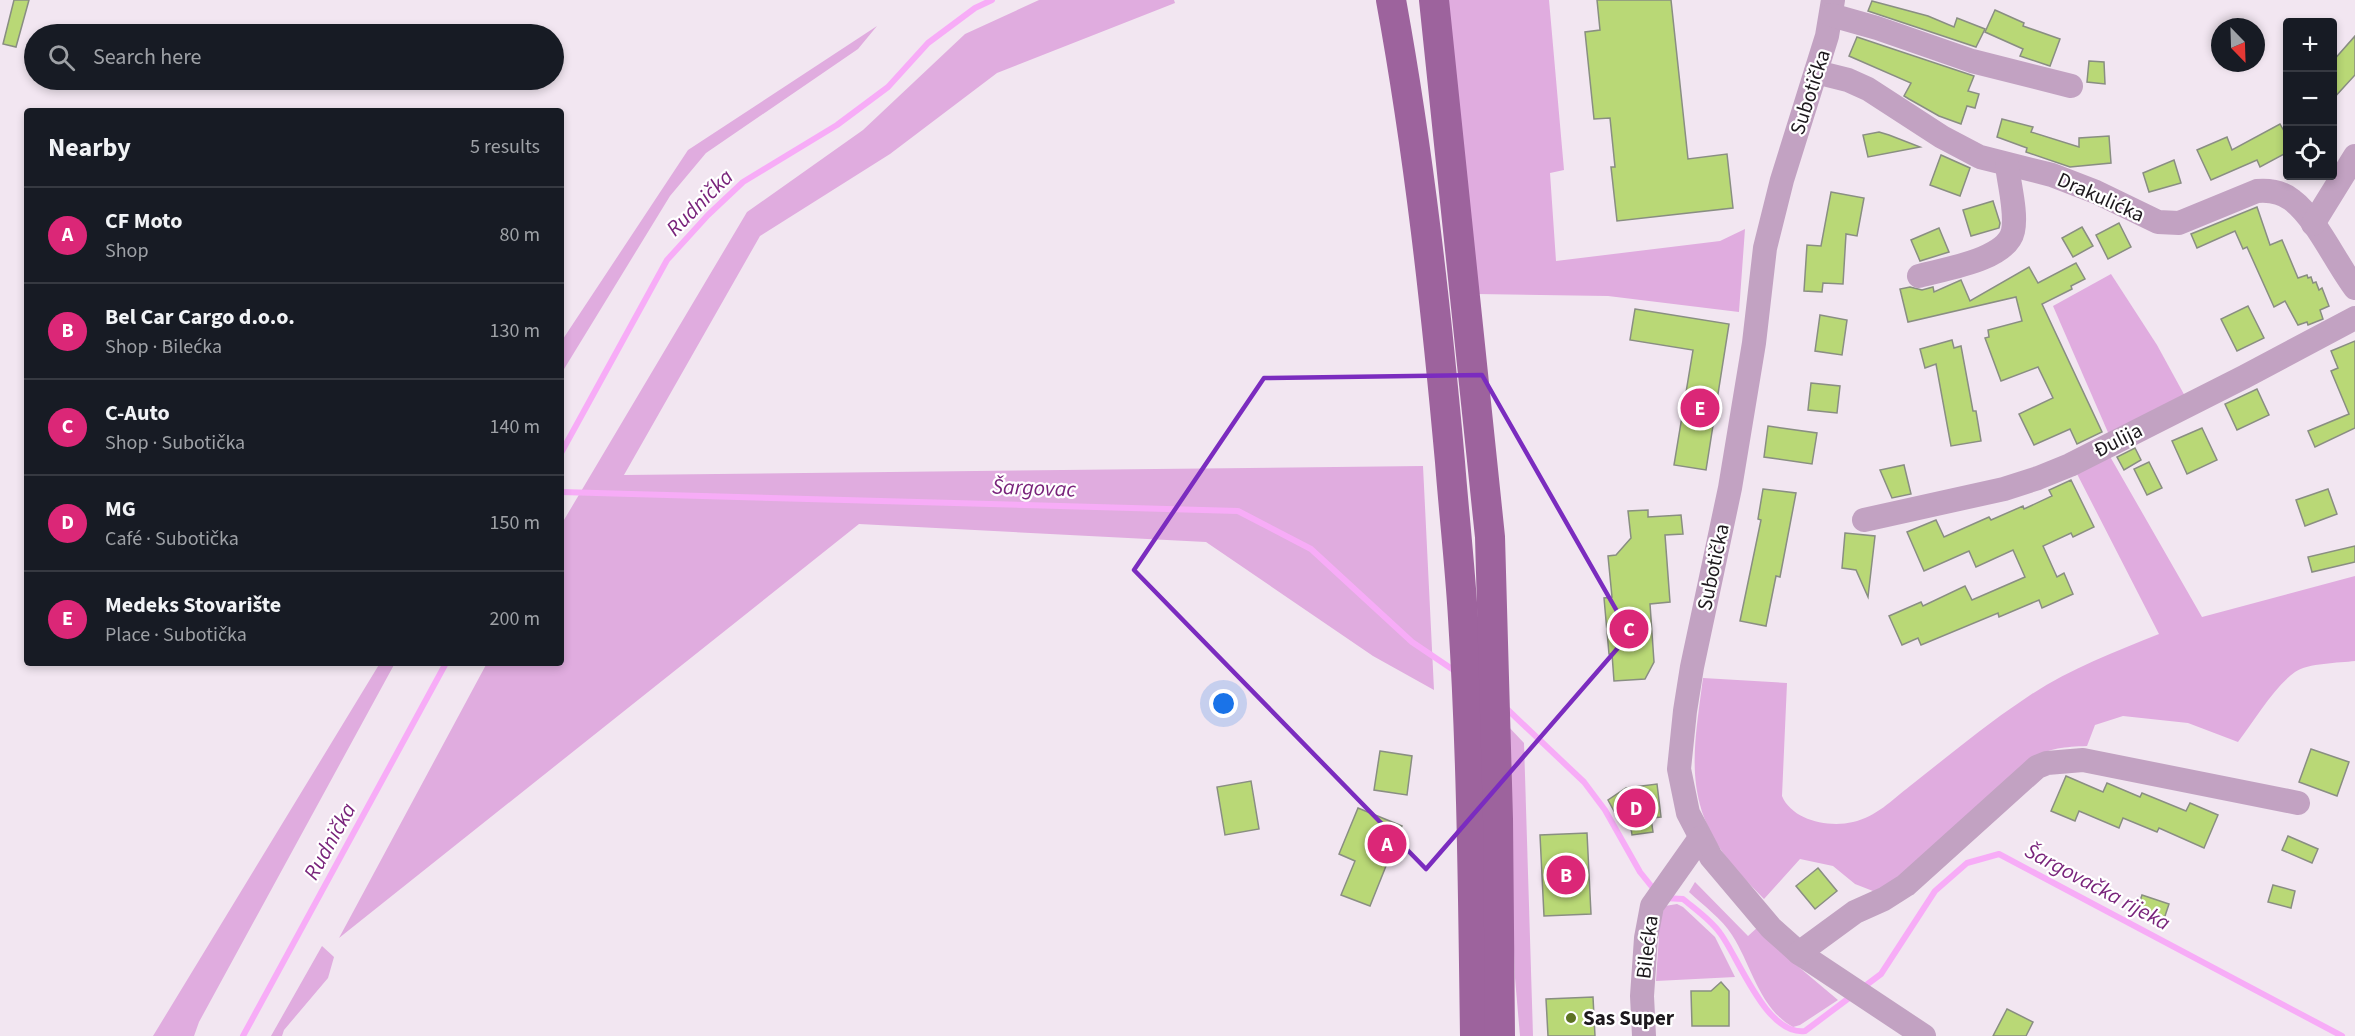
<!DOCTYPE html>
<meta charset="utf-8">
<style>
:root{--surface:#171b24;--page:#242831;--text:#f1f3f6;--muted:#9ea1a6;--line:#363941;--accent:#db2777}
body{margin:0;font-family:"Source Sans 3",sans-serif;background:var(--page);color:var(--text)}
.controls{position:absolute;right:18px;top:18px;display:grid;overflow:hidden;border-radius:6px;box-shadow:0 3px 9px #0003}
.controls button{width:54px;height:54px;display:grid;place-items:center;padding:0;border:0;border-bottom:2px solid var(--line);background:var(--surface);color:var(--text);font:30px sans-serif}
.compass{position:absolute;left:2211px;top:18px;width:54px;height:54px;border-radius:50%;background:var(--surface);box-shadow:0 3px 9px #0003;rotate:157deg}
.you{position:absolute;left:1224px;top:704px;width:21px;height:21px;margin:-15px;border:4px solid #fff;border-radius:50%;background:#1a73e8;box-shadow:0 0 0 9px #1a73e833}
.badge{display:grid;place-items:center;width:39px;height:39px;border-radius:50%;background:var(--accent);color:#fff;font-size:20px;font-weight:700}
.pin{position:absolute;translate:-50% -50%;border:3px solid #fff;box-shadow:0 2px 6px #0006}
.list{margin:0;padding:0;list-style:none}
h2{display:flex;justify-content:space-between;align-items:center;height:78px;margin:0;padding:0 24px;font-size:26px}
h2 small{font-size:20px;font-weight:400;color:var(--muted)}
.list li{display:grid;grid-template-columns:39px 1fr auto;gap:18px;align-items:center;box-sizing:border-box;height:96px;padding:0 24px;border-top:2px solid var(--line)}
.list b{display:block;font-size:22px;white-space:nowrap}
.list p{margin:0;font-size:20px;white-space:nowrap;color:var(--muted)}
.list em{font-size:20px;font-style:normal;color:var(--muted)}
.icon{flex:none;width:33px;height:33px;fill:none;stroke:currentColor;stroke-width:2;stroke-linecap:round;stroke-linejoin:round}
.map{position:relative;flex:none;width:2355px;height:1036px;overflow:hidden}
.search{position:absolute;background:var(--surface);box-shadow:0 3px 9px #0003;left:24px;top:24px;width:540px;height:66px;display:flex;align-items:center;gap:15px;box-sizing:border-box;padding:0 21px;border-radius:33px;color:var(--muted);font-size:22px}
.panel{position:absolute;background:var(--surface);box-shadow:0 3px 9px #0003;left:24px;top:108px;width:540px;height:558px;border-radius:6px}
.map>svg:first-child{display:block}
.green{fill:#e0acdf}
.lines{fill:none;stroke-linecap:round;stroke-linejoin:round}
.stream{stroke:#f7acf7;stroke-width:6}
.building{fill:#b9d876;stroke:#898e82;stroke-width:1.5}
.minor{stroke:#c2a2c2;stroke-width:24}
.major{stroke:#9d639d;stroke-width:30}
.marked{fill:none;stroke:#7b2cbf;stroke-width:4.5;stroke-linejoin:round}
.poi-dot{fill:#5d7323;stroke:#fff;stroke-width:2}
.labels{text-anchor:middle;stroke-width:4.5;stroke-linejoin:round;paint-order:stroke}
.street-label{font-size:21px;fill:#1d191d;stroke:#fff}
.poi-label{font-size:21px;font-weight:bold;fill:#1d191d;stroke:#fff;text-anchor:start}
.water-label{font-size:22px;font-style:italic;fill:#79247b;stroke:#fff}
</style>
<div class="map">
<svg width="2355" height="1036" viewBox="0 0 2355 1036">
<rect width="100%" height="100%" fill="#f2e6f1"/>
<g class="green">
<path d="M 1039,0 L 1174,0 L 1175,3 L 997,73 L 890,154 L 760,236 L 624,475 L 1423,466 L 1434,690 L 1373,656 L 1206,542 L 859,524 L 339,938 L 487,663 L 561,663 L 561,525 L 747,212 L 863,130 L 965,34 Z"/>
<path d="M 1445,0 L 1549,0 L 1564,170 L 1550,173 L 1556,261 L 1720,241 L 1745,229 L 1739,312 L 1608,296 L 1477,294 Z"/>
<path d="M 877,26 L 858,49 L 706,153 L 670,196 L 561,374 L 561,342 L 688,150 Z"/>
<path d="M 2111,274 L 2157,345 L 2186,398 L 2110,437 L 2053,306 Z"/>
<path d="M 2108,453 L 2202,617 L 2355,576 L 2355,661 C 2339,663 2308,663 2295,672 C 2274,687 2254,721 2238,742 L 2188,723 L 2123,716 L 2095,725 L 2087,746 C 2062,747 2047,748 2026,762 L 1897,880 L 1878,893 L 1855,884 L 1833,866 L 1800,859 L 1764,899 C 1752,887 1740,874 1729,861 C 1682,800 1694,749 1703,678 L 1787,683 L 1782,796 C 1792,820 1828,828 1853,822 C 1876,817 1892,800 1910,786 C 1947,757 1984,726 2023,700 C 2064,671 2112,653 2159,634 L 2075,470 Z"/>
<path d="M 380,663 L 395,663 L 199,1022 L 194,1036 L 153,1036 Z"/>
<path d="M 1506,724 L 1524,743 L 1533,1036 L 1520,1036 L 1515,978 Z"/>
<path d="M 1695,882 L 1748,936 L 1758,927 L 1788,958 L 1838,1000 L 1800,1025 L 1793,1027 C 1759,1008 1752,966 1732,935 C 1722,919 1703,905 1689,892 Z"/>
<path d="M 1677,904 L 1683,907 L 1715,937 L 1735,977 L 1656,981 L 1660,918 L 1665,906 Z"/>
<path d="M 322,946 L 334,957 L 328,978 L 284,1030 L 282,1036 L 271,1036 Z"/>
</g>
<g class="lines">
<g class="stream">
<path d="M 561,453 L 667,260 L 708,215 L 743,182 L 837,125 L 888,87 L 928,43 L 975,8 L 992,0"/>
<path d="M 561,492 L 1238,511 L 1311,549 L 1412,642 L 1452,669"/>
<path d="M 1508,710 L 1584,782 L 1605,810 L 1640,872 L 1656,892"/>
<path d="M 1664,898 L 1683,899 C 1695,909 1711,920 1720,933 C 1738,956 1766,1036 1805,1031 L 1853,995"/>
<path d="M 1861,989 L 1881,974 L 1935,891 L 1967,863 L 1999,854 L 2342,1036"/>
<path d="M 243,1036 L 446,663"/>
</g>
</g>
<g class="building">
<path d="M 14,0 L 29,0 L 16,47 L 3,44 Z"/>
<path d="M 1597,0 L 1671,0 L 1688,159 L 1727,154 L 1733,208 L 1617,221 L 1611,167 L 1615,167 L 1610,118 L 1594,119 L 1585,32 L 1600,30 Z"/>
<path d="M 1872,1 L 1928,16 L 1954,27 L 1957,18 L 1985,29 L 1976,47 L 1868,11 Z"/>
<path d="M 1995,10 L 2024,23 L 2023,26 L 2060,39 L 2050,66 L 2020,56 L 2023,49 L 1985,32 Z"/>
<path d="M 2355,36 L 2355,75 L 2332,100 L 2332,62 Z"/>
<path d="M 1857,37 L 1974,76 L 1968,91 L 1979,94 L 1975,108 L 1967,106 L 1961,124 L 1939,116 L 1909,99 L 1904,96 L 1911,83 L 1849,56 Z"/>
<path d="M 2089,61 L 2104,62 L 2105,84 L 2087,82 Z"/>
<path d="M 2002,119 L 2033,127 L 2031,132 L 2079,147 L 2079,138 L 2109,136 L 2111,163 L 2070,167 L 2026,152 L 2027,148 L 1997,137 Z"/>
<path d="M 2280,124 L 2288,138 L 2288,152 L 2260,167 L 2257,160 L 2211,180 L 2197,150 L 2227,137 L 2232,150 Z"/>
<path d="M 1879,132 L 1889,135 L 1920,147 L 1868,157 L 1863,135 Z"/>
<path d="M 1941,155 L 1970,168 L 1960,196 L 1930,185 Z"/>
<path d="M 2174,160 L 2181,183 L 2149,192 L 2143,173 Z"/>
<path d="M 1831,192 L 1864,198 L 1857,236 L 1846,234 L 1843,284 L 1823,283 L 1822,292 L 1804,291 L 1807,245 L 1821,246 Z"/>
<path d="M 1993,201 L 2000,223 L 1999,228 L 1971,236 L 1963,210 Z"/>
<path d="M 2257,207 L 2270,245 L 2282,240 L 2298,278 L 2307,275 L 2308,278 L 2311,277 L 2313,283 L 2316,282 L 2319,290 L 2322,288 L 2329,306 L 2320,310 L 2323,319 L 2308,325 L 2307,322 L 2298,325 L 2285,301 L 2274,307 L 2247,247 L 2243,249 L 2235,231 L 2197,248 L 2191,234 Z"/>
<path d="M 2119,223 L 2131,247 L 2108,259 L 2096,235 Z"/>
<path d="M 2082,227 L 2093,246 L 2073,257 L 2062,238 Z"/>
<path d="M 1939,228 L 1949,252 L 1920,261 L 1911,240 Z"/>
<path d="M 2076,263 L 2085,279 L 2071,286 L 2072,289 L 2042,304 L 2102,432 L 2077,444 L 2070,429 L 2034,445 L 2019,414 L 2053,398 L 2038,367 L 2001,381 L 1985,338 L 1989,337 L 1988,330 L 2022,321 L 2016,297 L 1908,322 L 1900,289 L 1910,287 L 1922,290 L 1933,287 L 1934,292 L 1961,280 L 1970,301 L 2029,267 L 2038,283 Z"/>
<path d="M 2248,306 L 2264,338 L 2237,351 L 2221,319 Z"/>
<path d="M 1635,309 L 1729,324 L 1706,470 L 1674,465 L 1693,350 L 1630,340 Z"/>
<path d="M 1820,315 L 1847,320 L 1842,355 L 1815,351 Z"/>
<path d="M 1952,340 L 1954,348 L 1961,346 L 1973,411 L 1976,411 L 1981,441 L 1951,446 L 1936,364 L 1925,368 L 1920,349 Z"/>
<path d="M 2355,341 L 2355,428 L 2315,447 L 2308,431 L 2349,414 L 2331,371 L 2338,368 L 2331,351 Z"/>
<path d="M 1811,383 L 1840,386 L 1837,413 L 1808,410 Z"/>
<path d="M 2257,389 L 2269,415 L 2237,430 L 2225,404 Z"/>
<path d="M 1768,426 L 1817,433 L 1812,464 L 1764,457 Z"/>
<path d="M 2202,428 L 2217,460 L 2187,474 L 2172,441 Z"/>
<path d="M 2135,448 L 2141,460 L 2124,470 L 2117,457 Z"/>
<path d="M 2149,462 L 2162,488 L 2147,495 L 2134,469 Z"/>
<path d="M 1904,465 L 1911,494 L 1892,498 L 1880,470 Z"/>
<path d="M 2071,480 L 2094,527 L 2073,537 L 2071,533 L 2043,546 L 2057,577 L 2064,573 L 2073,594 L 2042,608 L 2039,600 L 1999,617 L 1998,613 L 1921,645 L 1918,638 L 1902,645 L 1889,616 L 1921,602 L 1923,606 L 1965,586 L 1972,600 L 2025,577 L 2013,550 L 1976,567 L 1969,551 L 1924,571 L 1907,532 L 1936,520 L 1944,537 L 1989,517 L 1991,520 L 2023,506 L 2024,509 L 2052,496 L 2049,490 Z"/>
<path d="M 1763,489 L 1796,493 L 1780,577 L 1776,576 L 1766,626 L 1740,621 L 1761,520 L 1758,519 Z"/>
<path d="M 2328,489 L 2337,514 L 2305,526 L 2296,500 Z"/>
<path d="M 1648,510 L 1648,517 L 1681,515 L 1683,534 L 1665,535 L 1670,602 L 1650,604 L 1654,662 L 1645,679 L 1614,681 L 1612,654 L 1609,654 L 1604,598 L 1612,597 L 1608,556 L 1616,555 L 1631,538 L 1628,511 Z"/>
<path d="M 1845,533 L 1875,536 L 1868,597 L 1856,570 L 1842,568 Z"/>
<path d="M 2355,546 L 2355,562 L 2312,572 L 2308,557 Z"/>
<path d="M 2311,749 L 2349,762 L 2337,796 L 2299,782 Z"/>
<path d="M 1380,751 L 1412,756 L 1407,795 L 1374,790 Z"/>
<path d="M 2066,776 L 2103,792 L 2107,783 L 2140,797 L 2142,793 L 2186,811 L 2190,803 L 2218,815 L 2204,848 L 2159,828 L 2157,832 L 2123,818 L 2119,828 L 2079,811 L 2075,821 L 2051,811 Z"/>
<path d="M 1251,781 L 1259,829 L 1225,835 L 1217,787 Z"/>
<path d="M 1657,784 L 1661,817 L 1651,818 L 1653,832 L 1632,835 L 1630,821 L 1620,822 L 1608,800 L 1626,788 Z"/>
<path d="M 1358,808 L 1402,826 L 1370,906 L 1341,895 L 1355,861 L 1339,854 Z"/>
<path d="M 1587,833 L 1591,914 L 1544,916 L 1540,835 Z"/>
<path d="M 2288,836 L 2318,849 L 2312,863 L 2282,850 Z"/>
<path d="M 1818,868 L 1837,891 L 1815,909 L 1796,886 Z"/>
<path d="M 2273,885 L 2295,891 L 2291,908 L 2268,902 Z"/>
<path d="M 2142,895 L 2169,904 L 2163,922 L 2136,913 Z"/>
<path d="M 1721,982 L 1729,991 L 1729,1026 L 1692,1026 L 1691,991 L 1711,991 Z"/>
<path d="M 1593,997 L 1595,1036 L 1548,1036 L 1546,999 Z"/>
<path d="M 2007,1009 L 2033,1022 L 2026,1036 L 1993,1036 Z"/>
</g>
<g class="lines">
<g class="minor">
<path d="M 1833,0 L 1827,36 L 1782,180 L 1765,248 L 1754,343 L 1730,488 L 1692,667 L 1685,711 L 1679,769 L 1688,813 L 1711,857 L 1771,928 L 1799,953 L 1924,1036"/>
<path d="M 1831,15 L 1877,28 L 1972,61 L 2071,86"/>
<path d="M 1816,72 L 1848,80 L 1868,89 L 1942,137 L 1980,157 L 2052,175 L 2096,192 L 2158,222 L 2179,223 L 2257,191 C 2269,190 2282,192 2292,200 C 2316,218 2336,263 2355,288"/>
<path d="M 2313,224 L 2355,156"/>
<path d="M 1919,276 C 1944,269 2007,260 2013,231 C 2017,213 2009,184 2007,165"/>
<path d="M 1864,520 L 2004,489 L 2038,478 L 2070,465 L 2244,377 L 2355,318"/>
<path d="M 1799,953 L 1855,912 L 1884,899 L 1906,885 L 2037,767 L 2047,763 L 2083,760 L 2298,803"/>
<path d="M 1644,1036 L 1642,996 L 1646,938 L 1652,906 L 1700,838"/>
</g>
<g class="major">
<path d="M 1391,0 C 1419,153 1436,307 1450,462 C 1454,514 1460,566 1463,618 C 1472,757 1473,897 1475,1036"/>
<path d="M 1434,0 L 1490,537 L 1498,819 L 1500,1036"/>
</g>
</g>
<path class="marked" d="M 1482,375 L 1630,634 L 1426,869 L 1134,570 L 1264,378 Z"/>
<circle class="poi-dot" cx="1571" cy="1018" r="6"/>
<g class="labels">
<g class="street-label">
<text transform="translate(1810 92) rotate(-72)" y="7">Subotička</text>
<text transform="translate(2101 197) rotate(24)" y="7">Drakulićka</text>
<text transform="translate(2118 440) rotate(-27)" y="7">Đulija</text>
<text transform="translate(1713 567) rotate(-78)" y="7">Subotička</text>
<text transform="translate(1647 947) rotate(-83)" y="7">Bilećka</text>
</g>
<g class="poi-label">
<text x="1583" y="1025">Sas Super</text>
</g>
<g class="water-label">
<text transform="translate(699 202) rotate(-45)" y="8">Rudnička</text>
<text transform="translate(1034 487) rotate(2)" y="8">Šargovac</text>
<text transform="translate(329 841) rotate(-61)" y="8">Rudnička</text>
<text transform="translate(2098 886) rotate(28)" y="8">Šargovačka rijeka</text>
</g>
</g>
</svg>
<div class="controls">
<button>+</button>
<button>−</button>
<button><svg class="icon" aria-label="locate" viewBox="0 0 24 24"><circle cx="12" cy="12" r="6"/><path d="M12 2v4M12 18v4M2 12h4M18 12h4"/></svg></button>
</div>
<svg class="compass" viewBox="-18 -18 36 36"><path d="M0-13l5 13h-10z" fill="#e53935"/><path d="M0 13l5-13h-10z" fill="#9ea1a6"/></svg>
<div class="you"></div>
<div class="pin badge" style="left:1387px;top:844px">A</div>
<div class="pin badge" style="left:1566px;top:875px">B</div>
<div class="pin badge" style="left:1629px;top:629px">C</div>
<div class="pin badge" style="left:1636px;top:808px">D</div>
<div class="pin badge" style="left:1700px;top:408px">E</div>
<div class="search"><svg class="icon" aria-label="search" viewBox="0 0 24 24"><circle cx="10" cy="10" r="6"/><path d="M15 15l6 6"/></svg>Search here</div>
<section class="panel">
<h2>Nearby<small>5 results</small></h2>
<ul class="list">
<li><span class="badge">A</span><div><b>CF Moto</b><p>Shop</p></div><em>80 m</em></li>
<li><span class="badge">B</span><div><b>Bel Car Cargo d.o.o.</b><p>Shop · Bilećka</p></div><em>130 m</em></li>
<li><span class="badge">C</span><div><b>C-Auto</b><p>Shop · Subotička</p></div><em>140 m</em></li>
<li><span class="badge">D</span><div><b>MG</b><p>Café · Subotička</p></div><em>150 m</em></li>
<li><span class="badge">E</span><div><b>Medeks Stovarište</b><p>Place · Subotička</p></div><em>200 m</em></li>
</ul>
</section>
</div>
